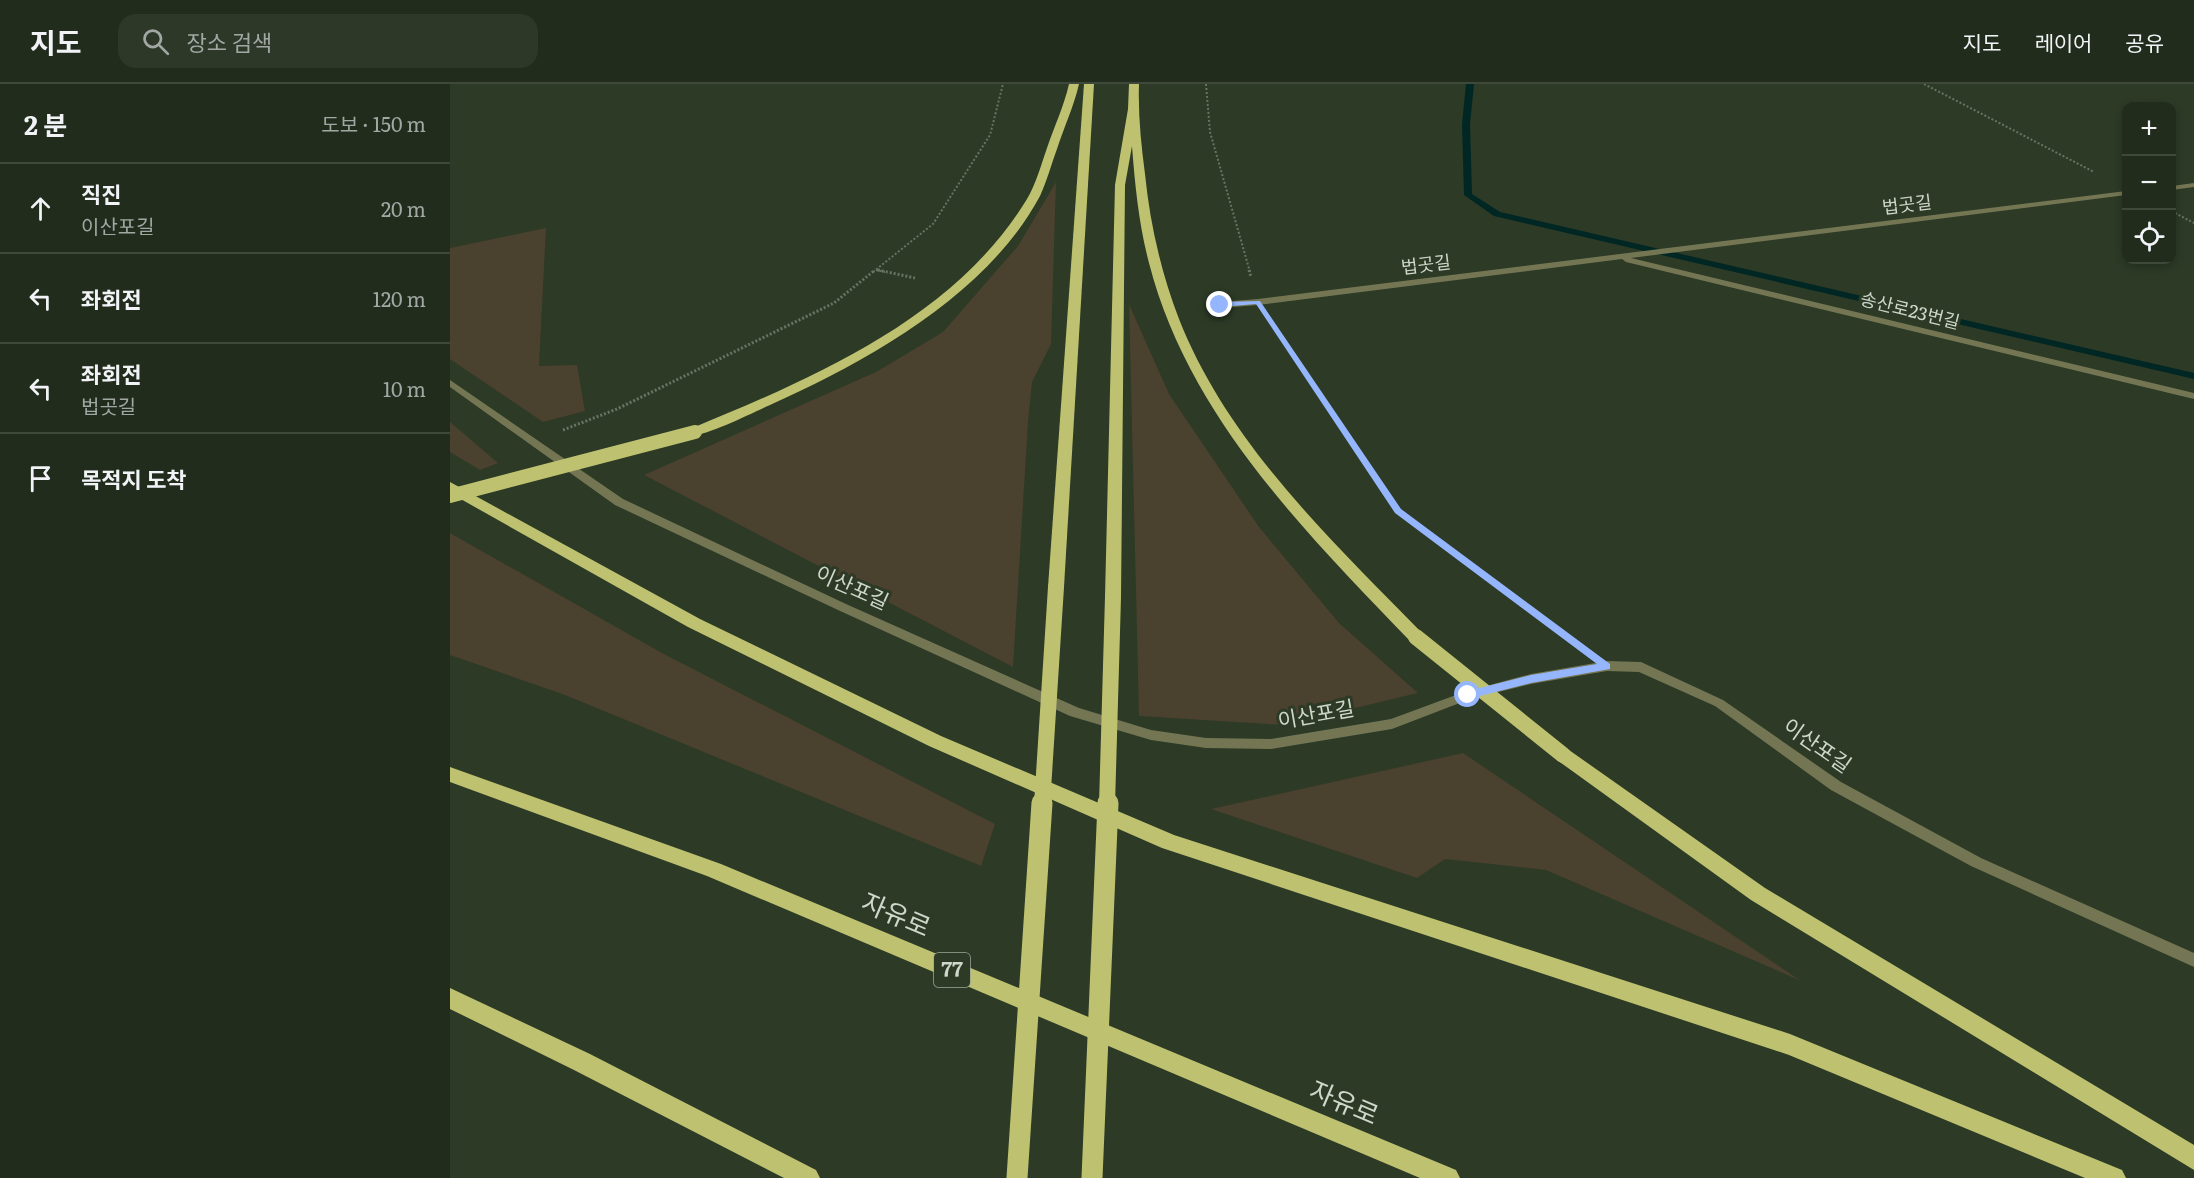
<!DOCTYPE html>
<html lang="ko">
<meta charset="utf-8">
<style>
:root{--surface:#212c1c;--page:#2d3829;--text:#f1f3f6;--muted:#a2a7a3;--line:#3e483b}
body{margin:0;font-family:Literata,"Noto Sans KR",serif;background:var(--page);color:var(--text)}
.controls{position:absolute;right:18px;top:18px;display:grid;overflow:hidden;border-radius:12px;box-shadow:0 3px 9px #0003}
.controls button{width:54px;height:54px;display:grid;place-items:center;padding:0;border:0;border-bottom:2px solid var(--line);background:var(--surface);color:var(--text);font:30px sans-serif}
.stop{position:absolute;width:18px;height:18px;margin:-14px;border:4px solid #95b6fd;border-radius:50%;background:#fff}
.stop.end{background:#95b6fd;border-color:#fff;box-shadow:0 2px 6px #0008}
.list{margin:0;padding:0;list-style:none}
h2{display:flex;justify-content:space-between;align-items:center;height:78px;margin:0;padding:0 24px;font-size:26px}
h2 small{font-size:20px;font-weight:400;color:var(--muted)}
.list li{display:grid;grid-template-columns:39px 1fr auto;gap:18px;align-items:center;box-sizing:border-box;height:90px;padding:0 24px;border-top:2px solid var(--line)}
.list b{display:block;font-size:22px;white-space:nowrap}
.list p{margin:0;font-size:20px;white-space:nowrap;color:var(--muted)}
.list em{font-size:20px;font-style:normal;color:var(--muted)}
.icon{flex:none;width:33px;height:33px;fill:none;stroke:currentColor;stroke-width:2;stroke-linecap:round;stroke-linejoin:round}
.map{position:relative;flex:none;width:1744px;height:1094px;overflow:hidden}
header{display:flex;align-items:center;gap:36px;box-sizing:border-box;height:84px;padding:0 30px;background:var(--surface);border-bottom:2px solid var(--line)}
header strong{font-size:28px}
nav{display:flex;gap:33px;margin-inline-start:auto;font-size:21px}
.search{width:420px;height:54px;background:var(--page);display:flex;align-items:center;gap:15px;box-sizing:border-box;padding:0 21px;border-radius:18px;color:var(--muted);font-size:22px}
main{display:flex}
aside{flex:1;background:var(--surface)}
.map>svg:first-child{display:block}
.green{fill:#4a412e}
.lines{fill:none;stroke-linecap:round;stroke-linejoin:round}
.stream{fill:#002724;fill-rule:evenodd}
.path-far2{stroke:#687463;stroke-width:2;stroke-dasharray:2 2;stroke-linecap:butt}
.path-far1{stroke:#687463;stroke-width:3;stroke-dasharray:2 2;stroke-linecap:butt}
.path{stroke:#687463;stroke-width:4;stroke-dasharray:3 3;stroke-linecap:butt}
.minor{fill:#747653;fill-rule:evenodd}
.tertiary{fill:#747653;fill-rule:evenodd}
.trunk{fill:#bec270;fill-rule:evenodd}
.trunk-bridge-far2{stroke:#bec270;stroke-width:14}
.trunk-bridge-far1{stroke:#bec270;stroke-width:16}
.trunk-bridge{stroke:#bec270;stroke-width:21}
.route{fill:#95b6fd}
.labels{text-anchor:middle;stroke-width:6;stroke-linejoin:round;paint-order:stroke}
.far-street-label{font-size:18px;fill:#ced7ca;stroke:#2c3a26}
.shield{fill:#2c3a26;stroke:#9da899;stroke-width:1.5}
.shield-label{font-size:20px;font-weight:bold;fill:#ced7ca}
.street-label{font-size:21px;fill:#ced7ca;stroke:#2c3a26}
.near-street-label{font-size:26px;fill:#ced7ca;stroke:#2c3a26}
</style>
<header>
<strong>지도</strong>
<div class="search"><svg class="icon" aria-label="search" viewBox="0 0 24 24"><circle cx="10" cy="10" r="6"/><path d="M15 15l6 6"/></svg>장소 검색</div>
<nav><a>지도</a><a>레이어</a><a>공유</a></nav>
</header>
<main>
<aside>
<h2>2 분<small>도보 · 150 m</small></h2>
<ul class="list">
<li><svg class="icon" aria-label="ahead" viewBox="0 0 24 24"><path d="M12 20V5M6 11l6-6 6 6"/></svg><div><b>직진</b><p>이산포길</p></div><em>20 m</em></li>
<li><svg class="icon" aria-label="left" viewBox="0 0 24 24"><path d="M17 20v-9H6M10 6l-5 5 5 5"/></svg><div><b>좌회전</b></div><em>120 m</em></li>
<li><svg class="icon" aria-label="left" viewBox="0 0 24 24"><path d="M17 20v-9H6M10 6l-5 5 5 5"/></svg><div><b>좌회전</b><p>법곳길</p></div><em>10 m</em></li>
<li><svg class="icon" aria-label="arrive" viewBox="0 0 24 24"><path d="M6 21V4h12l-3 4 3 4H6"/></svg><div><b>목적지 도착</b></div></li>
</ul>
</aside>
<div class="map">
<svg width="1744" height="1094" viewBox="0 0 1744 1094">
<rect width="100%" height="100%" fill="#2c3a26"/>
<g class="green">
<path d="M 606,98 L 601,260 L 582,298 L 578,339 L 563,583 L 194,391 L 426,288 L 493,248 L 568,162 Z"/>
<path d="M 96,144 L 89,282 L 127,281 L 135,327 L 93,338 L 0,275 L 0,164 Z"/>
<path d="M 679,220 L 719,310 L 809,443 L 889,539 L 968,609 L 834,641 L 689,632 Z"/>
<path d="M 0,338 L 48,379 L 30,386 L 0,368 Z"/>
<path d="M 0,449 L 212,569 L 545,740 L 531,782 L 115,611 L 0,571 Z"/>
<path d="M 1013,669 L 1351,897 L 1096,786 L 995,775 L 967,794 L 761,725 Z"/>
</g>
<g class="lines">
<path class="stream" d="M 1016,0 L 1024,0 L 1020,40 L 1022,110 L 1050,128 L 1744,289 L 1744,295 L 1044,132 L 1014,111 L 1012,40 Z"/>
<g class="path-far2">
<path d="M 756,0 L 760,48 L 800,188"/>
<path d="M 1474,0 L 1644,88"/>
<path d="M 1725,129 L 1744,139"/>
<path d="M 426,186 L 435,188"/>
<path d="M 423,188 L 483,140 L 540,51 L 553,0"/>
</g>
<g class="path-far1">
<path d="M 428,186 L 465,194"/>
<path d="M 799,186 L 801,193"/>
<path d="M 824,243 L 946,424"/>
<path d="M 113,346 L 167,325 L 384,219 L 425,186"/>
</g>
<path class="path" d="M 945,422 L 948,427 L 1125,559"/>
<g class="minor">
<path d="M 1744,99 L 1744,103 L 1722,106 L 1722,102 Z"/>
<path d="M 1676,107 L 1676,111 L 1181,174 L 1744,309 L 1744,315 L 1176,178 L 1172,175 L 808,221 L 770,224 L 766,221 L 770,218 L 808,215 Z"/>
</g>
<path class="tertiary" d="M 0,296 L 173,415 L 396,520 L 629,624 L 701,646 L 756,654 L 821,655 L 941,635 L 1014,608 L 1081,590 L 1157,577 L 1191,578 L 1273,616 L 1391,698 L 1531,774 L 1744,869 L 1744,883 L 1521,782 L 1381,706 L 1265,622 L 1189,588 L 1157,587 L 1081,600 L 1020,615 L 942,645 L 821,665 L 756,664 L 701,656 L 620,632 L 388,526 L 165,421 L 0,303 Z"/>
<g class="trunk">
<path d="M 619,0 L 629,0 C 624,22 614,43 607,65 C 601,81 597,97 590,112 C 537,211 418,277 320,321 C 306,327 253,354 240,351 L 238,348 L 240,345 C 363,294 504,235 577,115 C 586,100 591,81 597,64 C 604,43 614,22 619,0 Z"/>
<path d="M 634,0 L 644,0 L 614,503 L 612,507 L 600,507 L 598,503 Z"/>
<path d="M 679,0 L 689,0 C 688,30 691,60 695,90 C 700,140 711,188 729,235 C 778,359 881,456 972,549 L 974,553 L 972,557 L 960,557 C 855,448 738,331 699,179 C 689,141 685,102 682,62 L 675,101 L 671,513 L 669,517 L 657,517 L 655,513 L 665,101 L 678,25 Z"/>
<path d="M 0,398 L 250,535 L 491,652 L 724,751 L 1340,950 L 1672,1086 L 1676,1094 L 1635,1094 L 1339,971 L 712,764 L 479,662 L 238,543 L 0,409 Z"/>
<path d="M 1113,664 L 1119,666 L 1315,804 L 1744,1061 L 1744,1086 L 1301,816 L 1107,676 L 1104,671 L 1107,666 Z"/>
<path d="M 0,683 L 271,780 L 1006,1086 L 1010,1094 L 970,1094 L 257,792 L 0,698 Z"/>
<path d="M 0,904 L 140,970 L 366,1086 L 370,1094 L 334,1094 L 124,986 L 0,925 Z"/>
</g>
<path class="trunk-bridge-far2" d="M 0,412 L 245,348"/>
<g class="trunk-bridge-far1">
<path d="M 966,553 L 1113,671"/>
<path d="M 592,721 L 606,503"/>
<path d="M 657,721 L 663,513"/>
</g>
<g class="trunk-bridge">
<path d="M 567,1094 L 592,719"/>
<path d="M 642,1094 L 658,719"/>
</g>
</g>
<path class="route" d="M 810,217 L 951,425 L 1160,580 L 1160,585 L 1081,599 L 1018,615 L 1014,613 L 1013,611 L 1018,607 L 1081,591 L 1147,580 L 945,429 L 806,220 L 770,223 L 767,221 L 770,218 Z"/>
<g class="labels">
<g class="far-street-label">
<text transform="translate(1457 121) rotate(-7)" y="6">법곳길</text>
<text transform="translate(976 181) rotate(-7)" y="6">법곳길</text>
<text transform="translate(1460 227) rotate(14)" y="6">송산로23번길</text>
</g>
<rect class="shield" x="484" y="869" width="36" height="34" rx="4.5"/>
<g class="shield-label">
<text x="502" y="893">77</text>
</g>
<g class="street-label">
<text transform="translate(402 504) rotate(24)" y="7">이산포길</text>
<text transform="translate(866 631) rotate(-10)" y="7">이산포길</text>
<text transform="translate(1367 662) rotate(35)" y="7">이산포길</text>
</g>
<g class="near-street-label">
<text transform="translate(446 831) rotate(23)" y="9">자유로</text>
<text transform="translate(894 1019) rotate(23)" y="9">자유로</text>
</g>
</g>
</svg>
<div class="controls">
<button>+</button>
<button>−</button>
<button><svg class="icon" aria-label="locate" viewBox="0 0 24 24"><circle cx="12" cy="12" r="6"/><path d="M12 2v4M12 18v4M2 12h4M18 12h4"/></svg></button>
</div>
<div class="stop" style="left:1018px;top:611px"></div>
<div class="stop end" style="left:770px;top:221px"></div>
</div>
</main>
